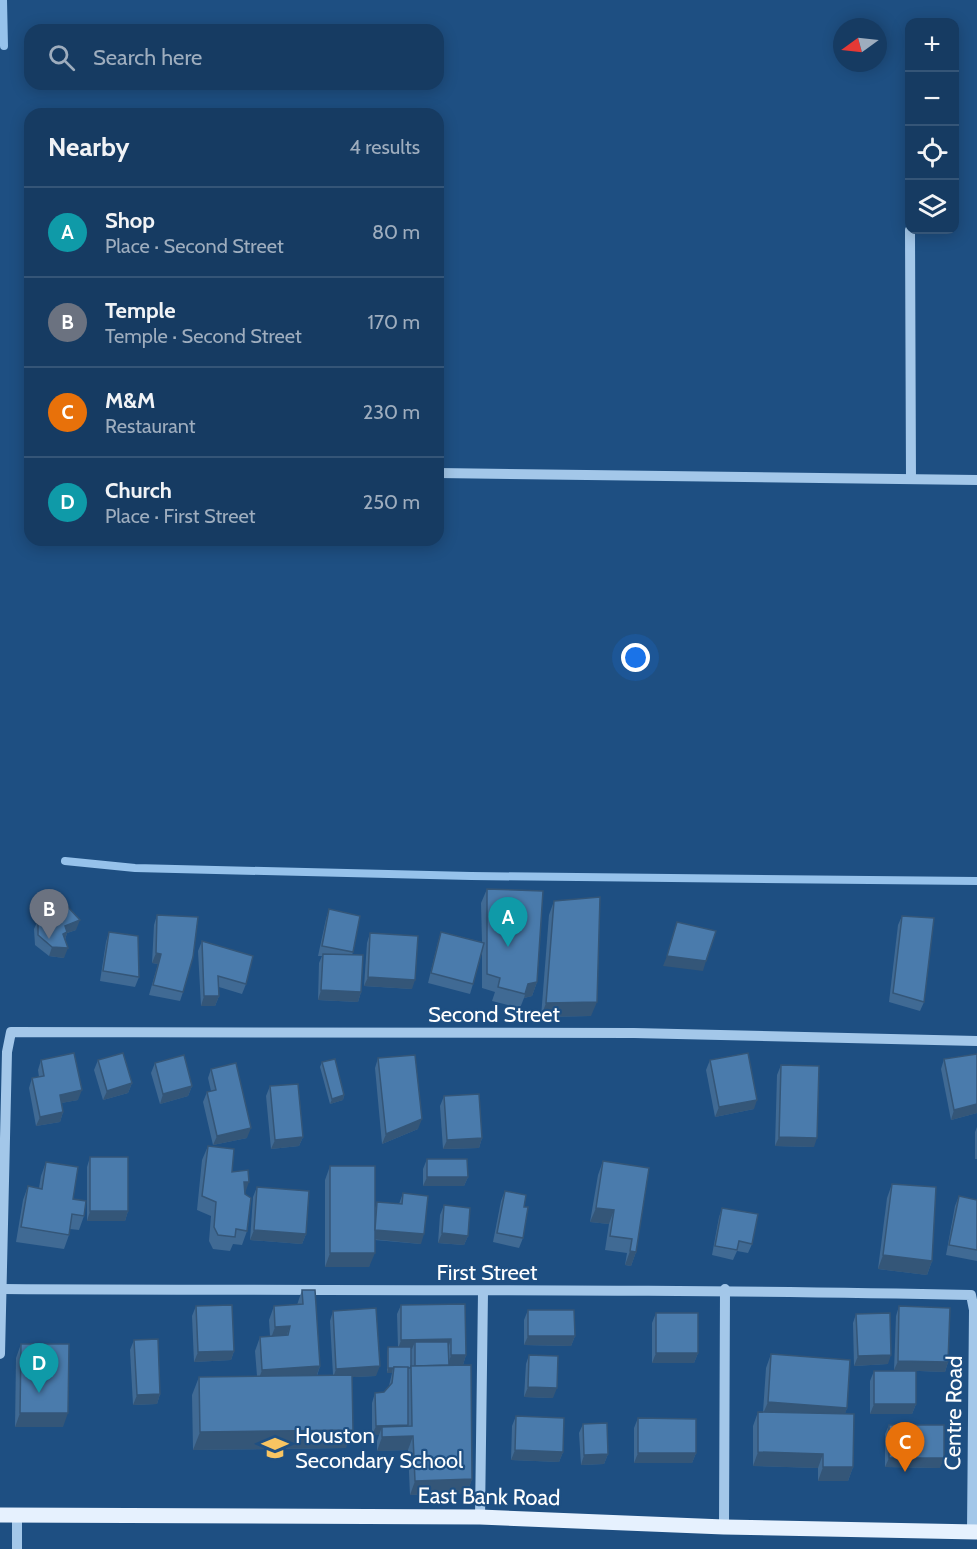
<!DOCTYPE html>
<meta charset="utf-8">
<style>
:root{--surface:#163b62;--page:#1f4268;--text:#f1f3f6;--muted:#9eadbe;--line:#355577;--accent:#bca0f2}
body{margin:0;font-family:Cabin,sans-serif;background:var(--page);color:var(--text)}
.controls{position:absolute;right:18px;top:18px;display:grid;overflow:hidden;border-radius:12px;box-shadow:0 3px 15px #0003}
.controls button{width:54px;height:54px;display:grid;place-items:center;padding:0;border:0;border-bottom:2px solid var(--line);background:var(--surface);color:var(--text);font:30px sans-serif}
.compass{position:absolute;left:833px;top:18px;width:54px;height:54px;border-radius:50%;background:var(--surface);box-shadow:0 3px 15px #0003;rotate:255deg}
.you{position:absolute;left:636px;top:658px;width:21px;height:21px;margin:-15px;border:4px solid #fff;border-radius:50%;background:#1a73e8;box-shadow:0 0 0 9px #1a73e833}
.badge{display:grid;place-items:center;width:39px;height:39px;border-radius:50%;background:var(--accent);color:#fff;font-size:20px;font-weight:700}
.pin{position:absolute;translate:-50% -50px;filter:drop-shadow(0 2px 3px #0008)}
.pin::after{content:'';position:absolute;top:32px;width:21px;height:18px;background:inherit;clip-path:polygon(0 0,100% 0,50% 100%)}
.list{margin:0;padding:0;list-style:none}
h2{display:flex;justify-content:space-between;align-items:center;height:78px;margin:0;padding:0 24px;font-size:26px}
h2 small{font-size:20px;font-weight:400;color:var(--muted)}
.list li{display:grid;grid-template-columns:39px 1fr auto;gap:18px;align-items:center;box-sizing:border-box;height:90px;padding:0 24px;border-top:2px solid var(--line)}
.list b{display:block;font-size:22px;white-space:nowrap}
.list p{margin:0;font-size:20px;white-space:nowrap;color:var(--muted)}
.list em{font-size:20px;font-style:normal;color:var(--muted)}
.icon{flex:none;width:33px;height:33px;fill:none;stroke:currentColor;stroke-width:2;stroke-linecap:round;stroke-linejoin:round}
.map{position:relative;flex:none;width:977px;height:1549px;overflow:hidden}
.search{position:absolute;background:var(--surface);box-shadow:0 3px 15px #0003;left:24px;top:24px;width:420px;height:66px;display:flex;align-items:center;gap:15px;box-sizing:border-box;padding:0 21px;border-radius:18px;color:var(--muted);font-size:22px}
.panel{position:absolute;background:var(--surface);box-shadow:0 3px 15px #0003;left:24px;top:108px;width:420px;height:438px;border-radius:18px}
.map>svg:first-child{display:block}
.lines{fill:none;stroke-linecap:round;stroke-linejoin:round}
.stream{stroke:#96c2eb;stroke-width:8}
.minor{stroke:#a3c7e9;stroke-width:10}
.major{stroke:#e6f1fe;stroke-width:15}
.wall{fill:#406a94}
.shaded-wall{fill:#345678}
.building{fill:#4a7bac;stroke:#345678;stroke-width:1.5}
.labels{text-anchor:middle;stroke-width:4.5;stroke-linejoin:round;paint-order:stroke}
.street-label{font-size:22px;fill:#fff;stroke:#1e4f82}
.poi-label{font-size:22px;fill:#fff;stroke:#1e4f82;text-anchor:start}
</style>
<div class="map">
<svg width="977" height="1549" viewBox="0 0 977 1549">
<rect width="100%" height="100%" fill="#1e4f82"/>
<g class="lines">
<g class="stream">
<path d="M 3,0 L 4,46"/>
<path d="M 65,861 L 135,868 L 471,876 L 977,881"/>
</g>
<g class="minor">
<path d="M 910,230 L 911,479"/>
<path d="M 438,473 L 977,480"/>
<path d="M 3,1289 C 326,1291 648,1288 971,1295 L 974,1310 L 972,1531"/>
<path d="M 0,1354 L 7,1052 L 11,1032 L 634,1033 L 977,1041"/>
<path d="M 17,1516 L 17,1549"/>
<path d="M 480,1517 L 483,1292"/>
<path d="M 724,1527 L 725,1289"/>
</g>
<path class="major" d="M 0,1515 L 480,1517 L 724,1527 L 977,1532"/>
</g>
<g class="wall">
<path d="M 487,889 L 537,982 L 532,996 L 524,998 L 520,1008 L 492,1001 L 495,992 L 482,988 L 482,952 L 473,984 L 470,994 L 428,983 L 438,942 L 441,932 L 482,942 L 481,903 Z"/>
<path d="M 554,901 L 591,1016 L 541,1017 L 549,915 Z"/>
<path d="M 329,909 L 353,952 L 352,955 L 361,992 L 358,1002 L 318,1000 L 319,963 L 322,956 L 318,956 L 326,919 Z"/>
<path d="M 157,915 L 183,992 L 180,1001 L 149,995 L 158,964 L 152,963 L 154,925 Z"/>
<path d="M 902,916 L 924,1002 L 920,1011 L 889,1002 L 898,925 Z"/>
<path d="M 38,920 L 76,930 L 67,933 L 65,940 L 64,958 L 49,956 L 35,945 L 34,929 Z"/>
<path d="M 109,932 L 139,977 L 135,987 L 100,981 L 106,942 Z"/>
<path d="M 370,933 L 412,989 L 364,986 L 367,943 Z"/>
<path d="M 202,941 L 246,984 L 242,994 L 219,987 L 219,996 L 215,1006 L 201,1006 L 198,951 Z"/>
<path d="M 977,1054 L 977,1113 L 951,1120 L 941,1069 L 944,1059 Z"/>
<path d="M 378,1058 L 418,1129 L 382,1144 L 375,1068 Z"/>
<path d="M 41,1060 L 78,1100 L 61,1103 L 63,1112 L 60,1122 L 36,1126 L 29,1088 L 32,1078 L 39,1077 L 38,1070 Z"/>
<path d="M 98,1060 L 132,1083 L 128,1093 L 103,1100 L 94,1070 Z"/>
<path d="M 710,1060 L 754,1109 L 715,1117 L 706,1070 Z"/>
<path d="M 322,1062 L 344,1095 L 343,1100 L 330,1104 L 320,1067 Z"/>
<path d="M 155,1063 L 192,1086 L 188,1096 L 160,1104 L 151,1073 Z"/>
<path d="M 781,1065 L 814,1147 L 775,1146 L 777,1075 Z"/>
<path d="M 211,1069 L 247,1138 L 213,1145 L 203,1102 L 207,1092 L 211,1091 L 208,1078 Z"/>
<path d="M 270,1086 L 303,1137 L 299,1146 L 271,1149 L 266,1096 Z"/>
<path d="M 444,1096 L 482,1138 L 479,1148 L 443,1149 L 440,1106 Z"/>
<path d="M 977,1127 L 977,1159 L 975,1159 L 975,1132 Z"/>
<path d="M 208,1146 L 232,1172 L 245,1194 L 247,1231 L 242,1245 L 233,1244 L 230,1251 L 213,1249 L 209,1241 L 211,1216 L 197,1210 L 202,1160 Z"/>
<path d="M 90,1157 L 128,1211 L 125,1221 L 87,1221 L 87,1167 Z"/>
<path d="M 427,1159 L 468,1177 L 464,1186 L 423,1186 L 423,1169 Z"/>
<path d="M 603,1161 L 636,1252 L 631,1266 L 625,1265 L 627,1253 L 605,1250 L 609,1224 L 590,1222 L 598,1175 Z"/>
<path d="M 46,1162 L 73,1199 L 84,1216 L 79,1230 L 70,1229 L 69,1235 L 64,1249 L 16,1242 L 23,1200 L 28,1186 L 39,1188 L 41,1176 Z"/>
<path d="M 330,1166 L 375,1208 L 377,1202 L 399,1204 L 403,1193 L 421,1244 L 375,1240 L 369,1267 L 325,1267 L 325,1180 Z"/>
<path d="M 892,1184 L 932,1261 L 927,1275 L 878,1269 L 887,1198 Z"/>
<path d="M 257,1187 L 306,1234 L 302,1244 L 250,1240 L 253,1197 Z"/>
<path d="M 505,1191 L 524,1207 L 523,1238 L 519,1248 L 493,1242 L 501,1201 Z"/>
<path d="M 959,1196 L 977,1200 L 977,1261 L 946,1255 L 955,1206 Z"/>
<path d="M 444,1205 L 468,1236 L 464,1245 L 438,1243 L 440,1215 Z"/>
<path d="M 722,1208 L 752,1244 L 748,1253 L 737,1251 L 733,1260 L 712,1255 L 719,1217 Z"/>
<path d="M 302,1290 L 320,1366 L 317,1376 L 333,1375 L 330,1321 L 333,1311 L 376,1376 L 352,1377 L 346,1448 L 193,1450 L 192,1395 L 199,1377 L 257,1376 L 255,1351 L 260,1337 L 270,1336 L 269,1320 L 274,1306 L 297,1305 Z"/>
<path d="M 465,1304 L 466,1355 L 463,1365 L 449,1365 L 472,1479 L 467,1493 L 410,1495 L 408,1450 L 377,1451 L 377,1441 L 379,1435 L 372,1435 L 372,1403 L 375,1393 L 384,1392 L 389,1386 L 392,1373 L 387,1373 L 387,1352 L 388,1347 L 398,1347 L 397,1314 L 401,1305 Z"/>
<path d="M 196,1306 L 234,1351 L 231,1360 L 194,1362 L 192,1316 Z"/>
<path d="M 899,1306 L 948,1362 L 945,1372 L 894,1370 L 896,1316 Z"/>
<path d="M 528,1310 L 575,1336 L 571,1346 L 524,1345 L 524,1320 Z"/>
<path d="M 656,1313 L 698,1353 L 694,1363 L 652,1363 L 652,1323 Z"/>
<path d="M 856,1314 L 888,1364 L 854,1366 L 853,1323 Z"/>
<path d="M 134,1340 L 160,1394 L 157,1404 L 133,1405 L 130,1350 Z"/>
<path d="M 21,1344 L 63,1427 L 15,1427 L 16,1358 Z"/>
<path d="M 771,1354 L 847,1408 L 845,1413 L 853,1467 L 848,1481 L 818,1481 L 818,1468 L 753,1466 L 753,1426 L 758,1412 L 763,1412 L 766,1368 Z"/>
<path d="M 529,1355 L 553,1398 L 524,1397 L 526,1364 Z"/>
<path d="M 874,1371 L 916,1404 L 912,1414 L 870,1414 L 870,1381 Z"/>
<path d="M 516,1416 L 563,1452 L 559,1462 L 511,1460 L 512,1426 Z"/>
<path d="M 638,1418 L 696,1453 L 692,1463 L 634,1463 L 634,1428 Z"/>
<path d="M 583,1424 L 608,1454 L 604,1464 L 581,1465 L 579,1433 Z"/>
<path d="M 889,1425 L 940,1468 L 885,1467 L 885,1434 Z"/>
</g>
<g class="shaded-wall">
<path d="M 80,920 L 76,930 L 67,933 L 64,942 L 59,944 L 65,926 Z"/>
<path d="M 52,947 L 68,948 L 64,958 L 49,956 Z"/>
<path d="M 156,953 L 161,954 L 158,964 L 152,963 Z"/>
<path d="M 667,956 L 706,961 L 703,971 L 663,966 Z"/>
<path d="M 368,977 L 415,980 L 412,989 L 364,986 Z"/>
<path d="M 537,982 L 532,996 L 524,998 L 528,984 Z"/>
<path d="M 321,990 L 361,992 L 358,1002 L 318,1000 Z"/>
<path d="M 204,996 L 219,996 L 215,1006 L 201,1006 Z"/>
<path d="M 597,1002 L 591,1016 L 541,1017 L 546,1003 Z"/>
<path d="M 132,1083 L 128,1093 L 103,1100 L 107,1091 Z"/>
<path d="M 192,1086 L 188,1096 L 160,1104 L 163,1094 Z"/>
<path d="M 82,1090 L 78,1100 L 56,1104 L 60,1095 Z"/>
<path d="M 344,1095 L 343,1100 L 330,1104 L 332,1099 Z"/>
<path d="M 757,1100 L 754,1109 L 715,1117 L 719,1107 Z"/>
<path d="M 977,1104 L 977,1113 L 951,1120 L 954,1110 Z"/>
<path d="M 63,1112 L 60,1122 L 36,1126 L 40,1117 Z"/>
<path d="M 422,1119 L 418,1129 L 382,1144 L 386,1134 Z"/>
<path d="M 251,1128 L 247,1138 L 213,1145 L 217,1136 Z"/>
<path d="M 303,1137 L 299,1146 L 271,1149 L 275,1140 Z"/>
<path d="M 779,1137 L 817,1138 L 814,1147 L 775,1146 Z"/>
<path d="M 482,1138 L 479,1148 L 443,1149 L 447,1140 Z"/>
<path d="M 427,1177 L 468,1177 L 464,1186 L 423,1186 Z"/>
<path d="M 244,1182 L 249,1182 L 244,1196 Z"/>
<path d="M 596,1208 L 614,1210 L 609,1224 L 590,1222 Z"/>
<path d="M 90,1211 L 128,1211 L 125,1221 L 87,1221 Z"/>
<path d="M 254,1230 L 306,1234 L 302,1244 L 250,1240 Z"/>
<path d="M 375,1230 L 424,1234 L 421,1244 L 371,1239 Z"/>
<path d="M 442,1233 L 468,1236 L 464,1245 L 438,1243 Z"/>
<path d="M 630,1251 L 636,1252 L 631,1266 L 625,1265 Z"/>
<path d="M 330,1253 L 375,1253 L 369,1267 L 325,1267 Z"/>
<path d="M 883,1255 L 932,1261 L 927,1275 L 878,1269 Z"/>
<path d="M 290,1326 L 285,1340 L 270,1341 L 275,1327 Z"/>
<path d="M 528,1336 L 575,1336 L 571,1346 L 524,1345 Z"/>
<path d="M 451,1339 L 448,1349 L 415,1342 L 412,1349 L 398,1349 L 401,1340 Z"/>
<path d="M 234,1351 L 231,1360 L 194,1362 L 198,1352 Z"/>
<path d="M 656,1353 L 698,1353 L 694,1363 L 652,1363 Z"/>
<path d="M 451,1355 L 466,1355 L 463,1365 L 448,1365 Z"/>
<path d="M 891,1355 L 888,1364 L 854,1366 L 858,1356 Z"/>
<path d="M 898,1361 L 948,1362 L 945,1372 L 894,1370 Z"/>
<path d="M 320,1366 L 315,1380 L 257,1384 L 262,1370 Z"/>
<path d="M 380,1366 L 376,1376 L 333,1378 L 336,1369 Z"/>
<path d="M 388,1368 L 393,1368 L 392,1373 L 387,1373 Z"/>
<path d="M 528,1387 L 557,1388 L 553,1398 L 524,1397 Z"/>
<path d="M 160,1394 L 157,1404 L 133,1405 L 137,1395 Z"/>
<path d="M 768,1402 L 847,1408 L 842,1423 L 762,1416 Z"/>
<path d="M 874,1404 L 916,1404 L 912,1414 L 870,1414 Z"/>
<path d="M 20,1413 L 68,1413 L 63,1427 L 15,1427 Z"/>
<path d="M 408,1425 L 404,1434 L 382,1427 L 379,1435 L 372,1435 L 376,1426 Z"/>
<path d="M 353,1430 L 346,1448 L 193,1450 L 200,1432 Z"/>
<path d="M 413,1436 L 408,1450 L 377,1451 L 382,1437 Z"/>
<path d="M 515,1450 L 563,1452 L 559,1462 L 511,1460 Z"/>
<path d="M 758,1452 L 823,1454 L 818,1468 L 753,1466 Z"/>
<path d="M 638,1453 L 696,1453 L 692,1463 L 634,1463 Z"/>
<path d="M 608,1454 L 604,1464 L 581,1465 L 584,1455 Z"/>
<path d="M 889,1458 L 944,1458 L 940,1468 L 885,1467 Z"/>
<path d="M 823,1467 L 853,1467 L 848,1481 L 818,1481 Z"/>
<path d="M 472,1479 L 467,1493 L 410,1495 L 415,1481 Z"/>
</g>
<g class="building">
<path d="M 487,889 L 543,891 L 537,982 L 528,984 L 525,994 L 498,987 L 500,978 L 487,974 Z"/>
<path d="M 600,897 L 597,1002 L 546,1003 L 554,901 Z"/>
<path d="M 52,906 L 67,906 L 80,920 L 65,926 L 67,932 L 63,934 L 68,948 L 52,947 L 38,935 L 38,920 Z"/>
<path d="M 329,909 L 360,916 L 353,952 L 322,946 Z"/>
<path d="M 157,915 L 198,917 L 193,957 L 183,992 L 153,985 L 161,954 L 156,953 Z"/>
<path d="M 902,916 L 934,918 L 924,1002 L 893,993 Z"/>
<path d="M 677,922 L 716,931 L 706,961 L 667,956 Z"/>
<path d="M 109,932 L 138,936 L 139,977 L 103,971 Z"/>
<path d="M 441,932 L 484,943 L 473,984 L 431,973 Z"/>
<path d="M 370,933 L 418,936 L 415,980 L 368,977 Z"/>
<path d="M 202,941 L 253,956 L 246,984 L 218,976 L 219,996 L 204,996 Z"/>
<path d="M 323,954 L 363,955 L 361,992 L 321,990 Z"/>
<path d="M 74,1053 L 82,1090 L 60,1095 L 63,1112 L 40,1117 L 32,1078 L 44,1076 L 41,1060 Z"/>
<path d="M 123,1053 L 132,1083 L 107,1091 L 98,1060 Z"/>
<path d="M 748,1053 L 757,1100 L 719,1107 L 710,1060 Z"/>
<path d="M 977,1054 L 977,1104 L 954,1110 L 944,1059 Z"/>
<path d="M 184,1055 L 192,1086 L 163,1094 L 155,1063 Z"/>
<path d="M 415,1055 L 422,1119 L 386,1134 L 378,1058 Z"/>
<path d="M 335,1059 L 344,1095 L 332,1099 L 322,1062 Z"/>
<path d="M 236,1063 L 251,1128 L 217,1136 L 207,1092 L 216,1090 L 211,1069 Z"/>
<path d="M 781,1065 L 819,1066 L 817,1138 L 779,1137 Z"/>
<path d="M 298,1084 L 303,1137 L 275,1140 L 270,1086 Z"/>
<path d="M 479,1094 L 482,1138 L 447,1140 L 444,1096 Z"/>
<path d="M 208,1146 L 234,1149 L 232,1172 L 248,1170 L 249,1182 L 244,1182 L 245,1194 L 251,1198 L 247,1231 L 236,1229 L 235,1237 L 218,1235 L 214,1227 L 216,1202 L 202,1196 Z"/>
<rect x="90" y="1157" width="38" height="54"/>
<path d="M 427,1159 L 467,1159 L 468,1177 L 427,1177 Z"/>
<path d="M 603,1161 L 649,1168 L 636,1252 L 630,1251 L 632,1239 L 610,1236 L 614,1210 L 596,1208 Z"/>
<path d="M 46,1162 L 78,1167 L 73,1199 L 86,1201 L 84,1216 L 72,1214 L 69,1235 L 21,1227 L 28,1186 L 42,1189 Z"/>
<rect x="330" y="1166" width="45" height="87"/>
<path d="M 892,1184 L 936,1187 L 932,1261 L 883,1255 Z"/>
<path d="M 257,1187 L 309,1191 L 306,1234 L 254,1230 Z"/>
<path d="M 505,1191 L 526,1195 L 524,1207 L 528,1207 L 523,1238 L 497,1233 Z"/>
<path d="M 403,1193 L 428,1196 L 424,1234 L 375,1230 L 377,1202 L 402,1204 Z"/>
<path d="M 959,1196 L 977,1200 L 977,1250 L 949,1245 Z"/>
<path d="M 444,1205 L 470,1208 L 468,1236 L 442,1233 Z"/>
<path d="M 722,1208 L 758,1214 L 752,1244 L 739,1241 L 737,1250 L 715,1246 Z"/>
<path d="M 302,1290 L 315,1290 L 320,1366 L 262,1370 L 260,1337 L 288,1335 L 290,1326 L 275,1327 L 274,1306 L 303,1304 Z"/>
<path d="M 465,1304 L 466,1355 L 451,1355 L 451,1339 L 401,1340 L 401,1305 Z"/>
<path d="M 232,1305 L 234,1351 L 198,1352 L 196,1306 Z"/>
<path d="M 899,1306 L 950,1308 L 948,1362 L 898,1361 Z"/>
<path d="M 376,1308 L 380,1366 L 336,1369 L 333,1311 Z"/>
<path d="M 528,1310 L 574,1310 L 575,1336 L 528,1336 Z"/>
<rect x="656" y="1313" width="42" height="40"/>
<path d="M 890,1313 L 891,1355 L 858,1356 L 856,1314 Z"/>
<path d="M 158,1339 L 160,1394 L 137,1395 L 134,1340 Z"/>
<path d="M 415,1342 L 448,1342 L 449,1365 L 415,1366 Z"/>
<path d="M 21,1344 L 69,1344 L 68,1413 L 20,1413 Z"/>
<path d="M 388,1347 L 411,1347 L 411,1368 L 411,1366 L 410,1368 L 394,1367 L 394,1368 L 388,1368 Z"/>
<path d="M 771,1354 L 850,1360 L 847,1408 L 768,1402 Z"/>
<path d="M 529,1355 L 558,1356 L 557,1388 L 528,1387 Z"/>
<path d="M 471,1365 L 472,1479 L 415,1481 L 413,1436 L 382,1437 L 382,1427 L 412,1426 L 411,1366 Z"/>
<path d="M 394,1367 L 408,1367 L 408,1425 L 376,1426 L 375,1393 L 384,1392 L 392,1383 Z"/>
<rect x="874" y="1371" width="42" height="33"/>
<path d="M 352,1375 L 353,1430 L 200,1432 L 199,1377 Z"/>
<path d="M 758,1412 L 854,1414 L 853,1467 L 823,1467 L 823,1454 L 758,1452 Z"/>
<path d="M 516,1416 L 564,1418 L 563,1452 L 515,1450 Z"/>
<path d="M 638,1418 L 696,1419 L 696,1453 L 638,1453 Z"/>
<path d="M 607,1423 L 608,1454 L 584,1455 L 583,1424 Z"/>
<rect x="889" y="1425" width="55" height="33"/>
</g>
<defs>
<g id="school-bare" transform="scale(2.07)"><path d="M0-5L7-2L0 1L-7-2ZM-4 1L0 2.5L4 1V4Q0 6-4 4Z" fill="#f8c562" stroke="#1e4f82" stroke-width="2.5" paint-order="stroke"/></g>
</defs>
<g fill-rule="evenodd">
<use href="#school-bare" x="275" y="1448"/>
</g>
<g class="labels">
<g class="street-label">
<text x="494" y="1022">Second Street</text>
<text x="487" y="1280">First Street</text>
<text transform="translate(953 1413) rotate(-89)" y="8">Centre Road</text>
<text transform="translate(489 1496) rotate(1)" y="8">East Bank Road</text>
</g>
<g class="poi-label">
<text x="295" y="1443">Houston<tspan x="295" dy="25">Secondary School</tspan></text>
</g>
</g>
</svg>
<div class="controls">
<button>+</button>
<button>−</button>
<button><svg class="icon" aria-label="locate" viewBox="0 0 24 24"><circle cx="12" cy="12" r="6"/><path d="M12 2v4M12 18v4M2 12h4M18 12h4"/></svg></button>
<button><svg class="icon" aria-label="layers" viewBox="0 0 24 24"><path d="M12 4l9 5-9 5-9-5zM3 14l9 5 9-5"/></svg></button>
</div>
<svg class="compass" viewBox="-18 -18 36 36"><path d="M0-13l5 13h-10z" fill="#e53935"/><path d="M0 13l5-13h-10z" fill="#9eadbe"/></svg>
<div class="you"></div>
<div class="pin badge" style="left:508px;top:947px;background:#0f9aa8">A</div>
<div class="pin badge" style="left:49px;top:939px;background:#6b7280">B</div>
<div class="pin badge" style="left:905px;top:1472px;background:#e8710a">C</div>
<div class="pin badge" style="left:39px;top:1393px;background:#0f9aa8">D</div>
<div class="search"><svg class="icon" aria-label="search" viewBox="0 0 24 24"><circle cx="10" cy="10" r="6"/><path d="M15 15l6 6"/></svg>Search here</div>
<section class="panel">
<h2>Nearby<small>4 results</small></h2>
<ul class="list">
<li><span class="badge" style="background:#0f9aa8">A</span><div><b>Shop</b><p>Place · Second Street</p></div><em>80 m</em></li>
<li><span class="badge" style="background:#6b7280">B</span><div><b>Temple</b><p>Temple · Second Street</p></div><em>170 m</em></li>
<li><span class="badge" style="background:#e8710a">C</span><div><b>M&amp;M</b><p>Restaurant</p></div><em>230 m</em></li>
<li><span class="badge" style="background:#0f9aa8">D</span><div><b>Church</b><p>Place · First Street</p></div><em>250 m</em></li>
</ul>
</section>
</div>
